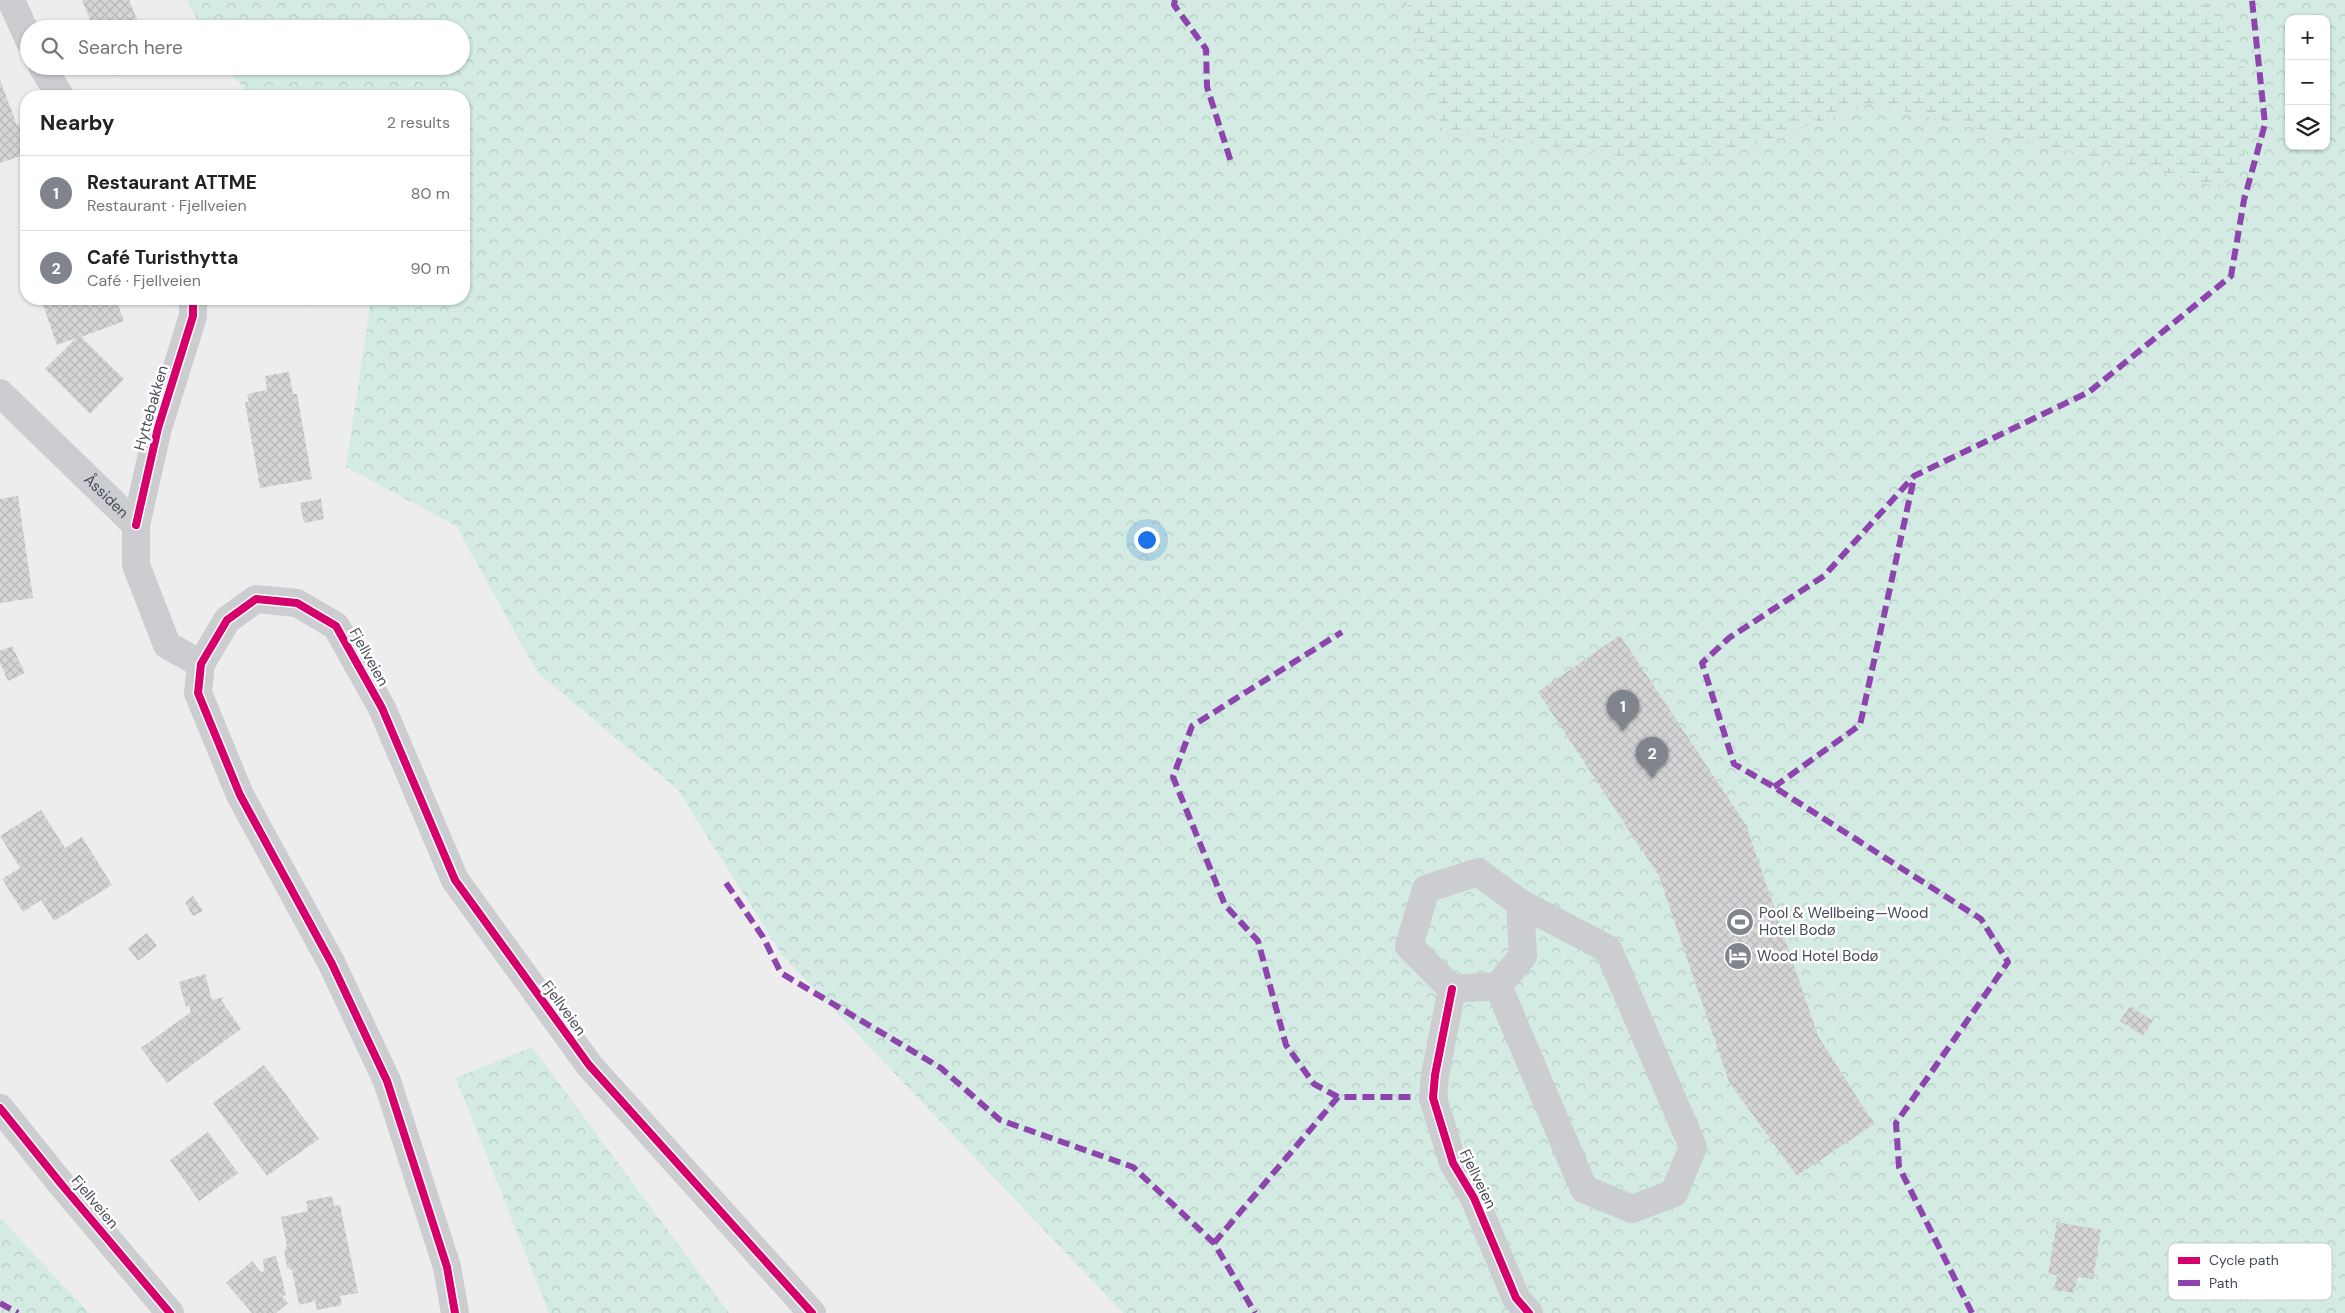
<!DOCTYPE html>
<meta charset="utf-8">
<style>
:root{--surface:#fff;--page:#f6f6f6;--text:#222;--muted:#767676;--line:#e0e0e0;--accent:#80848c}
body{margin:0;font-family:"DM Sans",sans-serif;background:var(--page);color:var(--text)}
.controls{position:absolute;right:15px;top:15px;display:grid;overflow:hidden;border-radius:10px;box-shadow:0 1px 4px #0004}
.controls button{width:45px;height:45px;display:grid;place-items:center;padding:0;border:0;border-bottom:1px solid var(--line);background:var(--surface);color:var(--text);font:25px sans-serif}
.you{position:absolute;left:1146px;top:539px;width:18px;height:18px;margin:-12px;border:4px solid #fff;border-radius:50%;background:#1a73e8;box-shadow:0 0 0 8px #1a73e833}
.badge{display:grid;place-items:center;width:32px;height:32px;border-radius:50%;background:var(--accent);color:#fff;font-size:16px;font-weight:700}
.pin{position:absolute;translate:-50% -41px;filter:drop-shadow(0 1px 2px #0008)}
.pin::after{content:'';position:absolute;top:26px;width:18px;height:15px;background:inherit;clip-path:polygon(0 0,100% 0,50% 100%)}
.list{margin:0;padding:0;list-style:none}
h2{display:flex;justify-content:space-between;align-items:center;height:65px;margin:0;padding:0 20px;font-size:21px}
h2 small{font-size:16px;font-weight:400;color:var(--muted)}
.list li{display:grid;grid-template-columns:32px 1fr auto;gap:15px;align-items:center;box-sizing:border-box;height:75px;padding:0 20px;border-top:1px solid var(--line)}
.list b{display:block;font-size:19px;white-space:nowrap}
.list p{margin:0;font-size:16px;white-space:nowrap;color:var(--muted)}
.list em{font-size:16px;font-style:normal;color:var(--muted)}
.icon{flex:none;width:28px;height:28px;fill:none;stroke:currentColor;stroke-width:2;stroke-linecap:round;stroke-linejoin:round}
.map{position:relative;flex:none;width:2345px;height:1313px;overflow:hidden}
.search{position:absolute;background:var(--surface);box-shadow:0 1px 4px #0004;left:20px;top:20px;width:450px;height:55px;display:flex;align-items:center;gap:12px;box-sizing:border-box;padding:0 18px;border-radius:28px;color:var(--muted);font-size:19px}
.panel{position:absolute;background:var(--surface);box-shadow:0 1px 4px #0004;left:20px;top:90px;width:450px;height:215px;border-radius:20px}
.map>svg:first-child{display:block}
.forest{fill:url(#forest-crowns);fill-rule:evenodd}
.wetland{fill:url(#wetland-marsh)}
.building{fill:url(#building-cross-hatch)}
.lines{fill:none;stroke-linecap:round;stroke-linejoin:round}
.minor{stroke:#cbcdd0;stroke-width:28}
.quiet{stroke:#8e44ad;stroke-width:6;stroke-dasharray:12 6;stroke-linecap:butt}
.cycleway-casing{stroke:#fff;stroke-width:11}
.cycleway{stroke:#d6006c;stroke-width:8}
.labels{text-anchor:middle;stroke-width:5;stroke-linejoin:round;paint-order:stroke}
.street-label{font-size:15px;fill:#464b57;stroke:#fff}
.poi-label{font-size:15px;fill:#464b57;stroke:#fff;text-anchor:start}
.key{fill:#fff;stroke:#c8c9cd;stroke-width:1}
.key-label{font-size:14px;fill:#464b57}
</style>
<div class="map">
<svg width="2345" height="1313" viewBox="0 0 2345 1313">
<defs>
<pattern id="forest-crowns" width="20" height="18" patternUnits="userSpaceOnUse" patternTransform="scale(1.25)"><rect width="20" height="18" fill="#d3ebe2"/><path d="M2 6a3 3 0 1 1 6 0M12 15a3 3 0 1 1 6 0" fill="none" stroke="#b6cbc4"/></pattern>
<pattern id="wetland-marsh" width="20" height="14" patternUnits="userSpaceOnUse" patternTransform="scale(1.25)"><rect width="20" height="14" fill="#d3ebe2"/><path d="M1 5h8M5 5V1M11 12h8M15 12V8" fill="none" stroke="#b6cbc4"/></pattern>
<pattern id="building-cross-hatch" width="8" height="8" patternUnits="userSpaceOnUse" patternTransform="scale(1.25)"><rect width="8" height="8" fill="#d5d5d7"/><path d="M0 0l8 8M0 8l8-8" fill="none" stroke="#b8b8bb"/></pattern>
</defs>
<rect width="100%" height="100%" fill="#ededed"/>
<g class="forest">
<path d="M 187,0 L 1406,0 L 1444,130 L 1694,167 L 1871,103 L 2224,188 L 2218,14 L 2203,0 L 2345,0 L 2345,1313 L 1123,1313 L 782,955 L 678,790 L 537,672 L 456,526 L 346,467 L 371,299 L 464,299 L 464,96 L 252,96 L 223,66 L 461,66 L 461,29 L 202,29 ZM 2289,19 L 2326,19 L 2326,146 L 2289,146 Z"/>
<path d="M 532,1047 L 729,1313 L 549,1313 L 456,1078 Z"/>
<path d="M 0,1218 L 89,1313 L 0,1313 Z"/>
</g>
<path class="wetland" d="M 1406,0 L 2203,0 L 2218,14 L 2267,117 L 2224,188 L 1871,103 L 1694,167 L 1443,130 Z"/>
<g class="building">
<path d="M 82,0 L 129,0 L 141,29 L 94,29 Z"/>
<path d="M 110,66 L 136,66 L 113,76 Z"/>
<path d="M 0,80 L 17,125 L 26,122 L 26,154 L 0,163 Z"/>
<path d="M 41,299 L 133,299 L 118,305 L 124,321 L 81,337 L 124,379 L 90,414 L 45,369 L 76,338 L 57,345 Z"/>
<path d="M 302,299 L 319,299 L 307,306 Z"/>
<path d="M 289,372 L 293,394 L 297,394 L 312,479 L 260,488 L 245,402 L 249,402 L 247,394 L 267,390 L 265,376 Z"/>
<path d="M 18,496 L 33,598 L 0,603 L 0,499 Z"/>
<path d="M 321,499 L 324,519 L 304,523 L 300,503 Z"/>
<path d="M 1620,635 L 1746,825 L 1818,1036 L 1874,1124 L 1797,1176 L 1729,1082 L 1659,876 L 1538,692 Z"/>
<path d="M 12,646 L 25,673 L 8,681 L 0,663 L 0,651 Z"/>
<path d="M 41,810 L 65,848 L 82,837 L 112,885 L 54,921 L 41,900 L 23,912 L 2,879 L 20,868 L 0,836 Z"/>
<path d="M 193,896 L 203,911 L 193,916 L 185,902 Z"/>
<path d="M 147,933 L 157,946 L 138,961 L 128,948 Z"/>
<path d="M 205,974 L 212,1000 L 224,997 L 221,1000 L 241,1029 L 167,1083 L 141,1048 L 191,1012 L 189,1006 L 186,1007 L 179,982 Z"/>
<path d="M 2130,1006 L 2153,1021 L 2143,1036 L 2120,1021 Z"/>
<path d="M 264,1065 L 319,1139 L 267,1176 L 213,1103 Z"/>
<path d="M 208,1132 L 238,1173 L 199,1201 L 170,1160 Z"/>
<path d="M 332,1196 L 334,1206 L 340,1205 L 358,1293 L 340,1296 L 342,1305 L 317,1310 L 315,1301 L 299,1305 L 292,1270 L 287,1267 L 284,1251 L 287,1247 L 281,1217 L 308,1211 L 306,1201 Z"/>
<path d="M 2057,1222 L 2101,1230 L 2093,1279 L 2078,1277 L 2074,1293 L 2054,1290 L 2057,1275 L 2048,1274 Z"/>
<path d="M 276,1256 L 286,1295 L 282,1296 L 288,1303 L 276,1313 L 252,1313 L 226,1283 L 252,1261 L 261,1272 L 264,1271 L 263,1259 Z"/>
</g>
<g class="lines">
<g class="minor">
<path d="M 11,0 L 29,40"/>
<path d="M 42,66 L 60,96"/>
<path id="s1" d="M 0,393 L 136,525 L 136,565 L 167,645 L 201,664"/>
<path d="M 136,525 L 158,428 L 193,316 L 193,299"/>
<path d="M 1498,986 L 1584,1189 L 1632,1209 L 1674,1193 L 1693,1147 L 1608,949 L 1520,903 L 1478,872 L 1426,889 L 1409,946 L 1452,989 L 1498,986 L 1523,956 L 1520,903"/>
<path d="M 1452,989 L 1435,1075 L 1433,1098 L 1453,1163 L 1474,1198 L 1516,1298 L 1529,1313"/>
<path d="M 0,1108 L 62,1185 L 170,1313"/>
<path d="M 455,1313 L 447,1267 L 387,1081 L 332,964 L 240,795 L 198,693 L 201,664 L 227,620 L 256,599 L 297,603 L 336,626 L 382,708 L 455,880 L 589,1065 L 812,1313"/>
</g>
<g class="quiet">
<path d="M 1175,0 L 1174,5 L 1206,49 L 1207,87 L 1231,162"/>
<path d="M 1774,787 L 1860,725 L 1914,478"/>
<path d="M 726,883 L 763,937 L 781,973 L 941,1068 L 1000,1120 L 1133,1167 L 1214,1243 L 1255,1313"/>
<path d="M 1338,1097 L 1314,1084 L 1286,1045 L 1258,941 L 1225,905 L 1173,777 L 1192,726 L 1342,632"/>
<path d="M 1214,1243 L 1338,1097 L 1411,1097"/>
<path d="M 0,1303 L 18,1313"/>
<path d="M 1972,1313 L 1899,1167 L 1896,1123 L 2008,962 L 1981,919 L 1774,787 L 1734,764 L 1702,663 L 1729,638 L 1824,576 L 1914,476 L 2089,392 L 2231,276 L 2244,200 L 2265,124 L 2252,0"/>
</g>
<g class="cycleway-casing">
<g id="cycleway">
<path d="M 136,525 L 158,428 L 193,316 L 193,299"/>
<path d="M 1452,989 L 1435,1075 L 1433,1098 L 1453,1163 L 1474,1198 L 1516,1298 L 1529,1313"/>
<path d="M 0,1108 L 62,1185 L 170,1313"/>
<path d="M 455,1313 L 447,1267 L 387,1081 L 332,964 L 240,795 L 198,693 L 201,664 L 227,620 L 256,599 L 297,603 L 336,626 L 382,708 L 455,880 L 589,1065 L 812,1313"/>
</g>
</g>
<use href="#cycleway" class="cycleway"/>
</g>
<defs>
<g id="stadium-disc" transform="scale(1.4375)"><circle r="9.5" fill="#80848c" stroke="#fff"/><path d="M0-5a6.5 5 0 1 0 0 10a6.5 5 0 1 0 0-10ZM-3.5-1.8h7v3.6h-7Z" fill="#fff"/></g>
<g id="hotel-disc" transform="scale(1.4375)"><circle r="9.5" fill="#80848c" stroke="#fff"/><path d="M-6-4.5h1.5V1H6V5H4.5V3h-9V5H-6ZM-4 0a1.8 1.8 0 1 1 3.6 0ZM.5 0V-2.5h3Q6-2.5 6 0Z" fill="#fff"/></g>
</defs>
<g fill-rule="evenodd">
<use href="#stadium-disc" x="1740" y="922"/>
<use href="#hotel-disc" x="1738" y="956"/>
</g>
<g class="labels">
<g class="street-label">
<text transform="translate(151 408) rotate(-74)" y="5">Hyttebakken</text>
<text dy="5" stroke="none"><textPath href="#s1" startOffset="148">Åssiden</textPath></text>
<text transform="translate(369 657) rotate(61)" y="5">Fjellveien</text>
<text transform="translate(564 1008) rotate(54)" y="5">Fjellveien</text>
<text transform="translate(1478 1179) rotate(64)" y="5">Fjellveien</text>
<text transform="translate(95 1202) rotate(50)" y="5">Fjellveien</text>
</g>
<g class="poi-label">
<text x="1759" y="918">Pool &amp; Wellbeing—Wood<tspan x="1759" dy="17">Hotel Bodø</tspan></text>
<text x="1757" y="961">Wood Hotel Bodø</text>
</g>
</g>
<rect x="2168" y="1243" width="164" height="57" rx="8" class="key"/>
<rect x="2178" y="1257" width="22" height="7" fill="#d6006c"/>
<rect x="2178" y="1280" width="22" height="6" fill="#8e44ad"/>
<g class="key-label">
<text x="2209" y="1265">Cycle path</text>
<text x="2209" y="1288">Path</text>
</g>
</svg>
<div class="controls">
<button>+</button>
<button>−</button>
<button><svg class="icon" aria-label="layers" viewBox="0 0 24 24"><path d="M12 4l9 5-9 5-9-5zM3 14l9 5 9-5"/></svg></button>
</div>
<div class="you"></div>
<div class="pin badge" style="left:1623px;top:731px">1</div>
<div class="pin badge" style="left:1652px;top:778px">2</div>
<div class="search"><svg class="icon" aria-label="search" viewBox="0 0 24 24"><circle cx="10" cy="10" r="6"/><path d="M15 15l6 6"/></svg>Search here</div>
<section class="panel">
<h2>Nearby<small>2 results</small></h2>
<ul class="list">
<li><span class="badge">1</span><div><b>Restaurant ATTME</b><p>Restaurant · Fjellveien</p></div><em>80 m</em></li>
<li><span class="badge">2</span><div><b>Café Turisthytta</b><p>Café · Fjellveien</p></div><em>90 m</em></li>
</ul>
</section>
</div>
